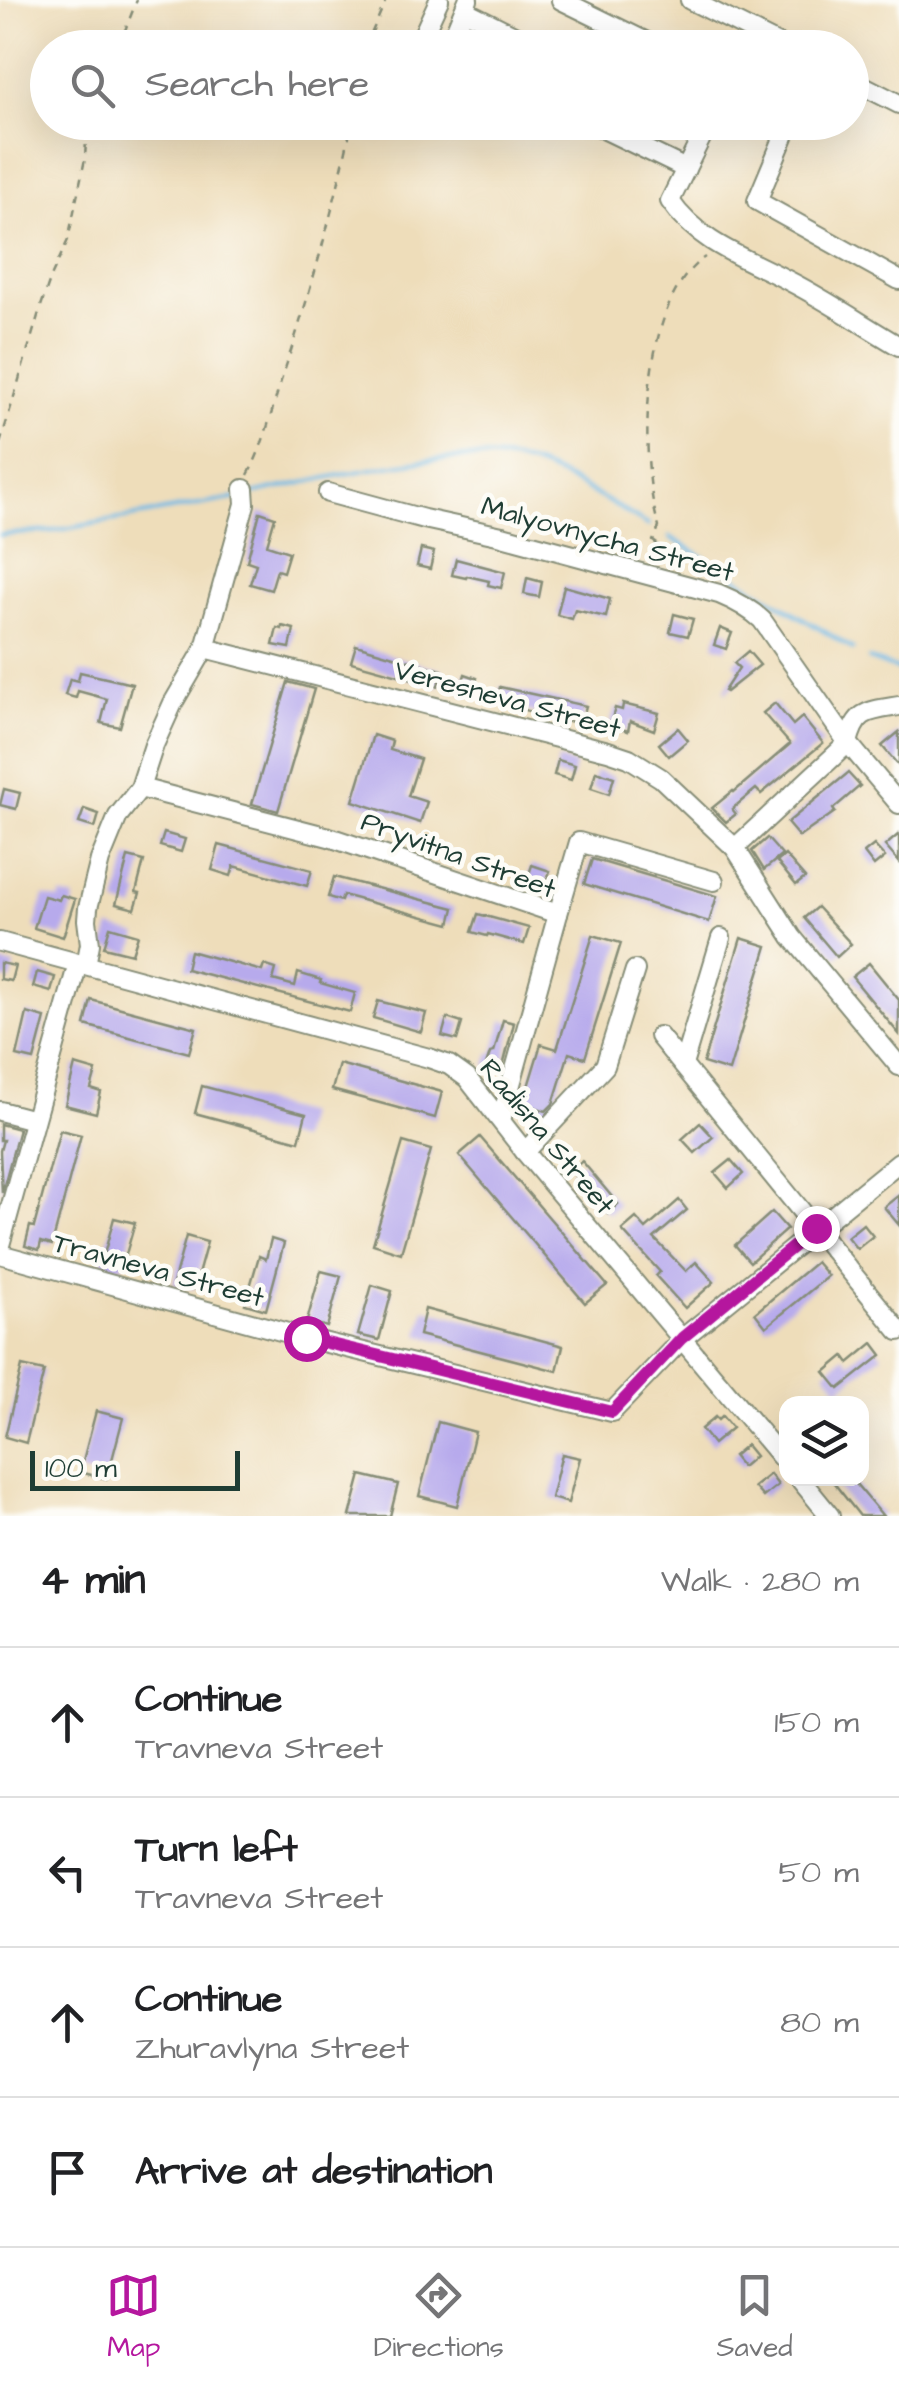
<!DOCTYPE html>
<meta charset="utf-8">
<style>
:root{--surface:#fff;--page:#f6f6f6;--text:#202124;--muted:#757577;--line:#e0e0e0;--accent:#b5179e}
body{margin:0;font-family:"Architects Daughter",sans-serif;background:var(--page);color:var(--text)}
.controls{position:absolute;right:30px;bottom:30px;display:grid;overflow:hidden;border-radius:20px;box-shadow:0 10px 40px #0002}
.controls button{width:90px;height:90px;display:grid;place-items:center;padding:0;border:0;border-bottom:2px solid var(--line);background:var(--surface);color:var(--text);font:50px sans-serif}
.scale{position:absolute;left:30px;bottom:25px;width:210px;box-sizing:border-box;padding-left:10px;border:5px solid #1f3d34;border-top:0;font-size:28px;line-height:35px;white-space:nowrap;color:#1f3d34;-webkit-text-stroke:8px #fdfcf7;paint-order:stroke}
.stop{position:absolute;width:30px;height:30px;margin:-22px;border:8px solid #b5179e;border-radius:50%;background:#fff}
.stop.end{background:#b5179e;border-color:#fff;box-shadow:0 2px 10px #0008}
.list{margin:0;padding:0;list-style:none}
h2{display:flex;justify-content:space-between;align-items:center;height:130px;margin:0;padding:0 40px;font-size:42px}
h2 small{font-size:32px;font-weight:400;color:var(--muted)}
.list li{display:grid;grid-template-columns:65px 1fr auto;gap:30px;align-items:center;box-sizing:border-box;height:150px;padding:0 40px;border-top:2px solid var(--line)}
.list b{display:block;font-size:38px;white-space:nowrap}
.list p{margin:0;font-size:32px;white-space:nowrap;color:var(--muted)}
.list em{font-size:32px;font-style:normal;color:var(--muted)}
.icon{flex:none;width:55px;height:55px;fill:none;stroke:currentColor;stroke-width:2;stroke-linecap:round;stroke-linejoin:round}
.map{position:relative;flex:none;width:899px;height:1516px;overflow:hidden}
.search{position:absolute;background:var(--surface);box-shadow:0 10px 40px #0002;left:30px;right:30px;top:30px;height:110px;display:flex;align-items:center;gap:25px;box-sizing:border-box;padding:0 35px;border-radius:55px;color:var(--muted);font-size:38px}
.sheet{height:730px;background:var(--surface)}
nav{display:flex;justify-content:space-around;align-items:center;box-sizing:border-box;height:140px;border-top:2px solid var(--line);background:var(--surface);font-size:28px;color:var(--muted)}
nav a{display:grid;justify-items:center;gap:5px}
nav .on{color:var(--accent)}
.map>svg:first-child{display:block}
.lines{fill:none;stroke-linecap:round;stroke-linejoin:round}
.stream{stroke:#6cb9e6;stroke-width:4}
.building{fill:#b7aaec}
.minor-casing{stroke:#868d77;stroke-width:22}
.path{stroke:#868d77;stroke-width:2.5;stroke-dasharray:8 8;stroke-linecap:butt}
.minor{stroke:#fff;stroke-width:18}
.route{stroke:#b5179e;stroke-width:12}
.labels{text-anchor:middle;stroke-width:9;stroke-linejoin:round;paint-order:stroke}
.street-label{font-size:28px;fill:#1f3d34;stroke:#fdfcf7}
</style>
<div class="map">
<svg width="899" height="1516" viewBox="0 0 899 1516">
<rect width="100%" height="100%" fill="#fdfcf7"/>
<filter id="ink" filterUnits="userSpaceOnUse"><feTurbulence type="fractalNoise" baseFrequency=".01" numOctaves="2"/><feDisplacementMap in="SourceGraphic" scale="20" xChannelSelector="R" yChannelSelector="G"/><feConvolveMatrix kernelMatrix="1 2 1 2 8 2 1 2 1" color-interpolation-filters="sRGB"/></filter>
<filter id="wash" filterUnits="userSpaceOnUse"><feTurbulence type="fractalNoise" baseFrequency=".0048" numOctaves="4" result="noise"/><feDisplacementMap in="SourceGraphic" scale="40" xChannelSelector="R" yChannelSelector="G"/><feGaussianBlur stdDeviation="2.25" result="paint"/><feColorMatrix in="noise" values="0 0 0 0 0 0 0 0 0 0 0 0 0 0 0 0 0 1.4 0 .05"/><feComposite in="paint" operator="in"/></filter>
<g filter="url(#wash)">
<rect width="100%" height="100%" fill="#eeddba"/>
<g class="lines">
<g class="stream">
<path d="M 252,494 C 323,479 464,442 532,464 C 573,478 611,504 648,525"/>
<path d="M 0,535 L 53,531 L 237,498"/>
<path d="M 670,537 L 853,649"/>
<path d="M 869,659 L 899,670"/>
</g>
</g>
<g id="blocks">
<g class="building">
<path d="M 260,512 L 275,517 L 267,545 L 289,552 L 283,572 L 277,570 L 271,590 L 250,584 L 256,564 L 247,561 Z"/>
<path d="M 421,549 L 434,552 L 430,569 L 417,566 Z"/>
<path d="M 456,559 L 505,572 L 501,588 L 488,585 L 489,581 L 467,576 L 466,578 L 452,575 Z"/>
<path d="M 527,578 L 542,582 L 539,597 L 524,594 Z"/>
<path d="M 564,586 L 610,599 L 606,617 L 575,610 L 572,619 L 557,615 Z"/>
<path d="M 674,614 L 693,619 L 688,636 L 670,632 Z"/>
<path d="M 282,626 L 294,629 L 290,648 L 273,645 L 277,628 L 282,629 Z"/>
<path d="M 720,628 L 732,633 L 726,649 L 714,645 Z"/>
<path d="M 356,645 L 442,670 L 438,686 L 351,662 Z"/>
<path d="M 748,651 L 760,665 L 726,692 L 724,691 L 739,668 L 734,663 Z"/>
<path d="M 80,672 L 132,684 L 120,727 L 101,723 L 107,699 L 78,691 L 76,698 L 65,695 L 70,679 L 78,681 Z"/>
<path d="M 465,674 L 477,678 L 472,695 L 460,692 Z"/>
<path d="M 288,682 L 314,689 L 278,811 L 252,804 Z"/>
<path d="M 500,687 L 586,706 L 581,724 L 496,703 Z"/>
<path d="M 775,703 L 793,725 L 802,717 L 823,743 L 761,794 L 756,789 L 732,809 L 736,814 L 726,822 L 712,808 L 733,791 L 734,792 L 790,744 L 763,713 Z"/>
<path d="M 623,704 L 659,713 L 654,730 L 630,721 L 628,731 L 610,725 L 615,708 L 622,710 Z"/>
<path d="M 678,728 L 688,740 L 669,756 L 659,744 Z"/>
<path d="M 899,732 L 899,766 L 882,746 Z"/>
<path d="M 373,735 L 392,741 L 390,750 L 420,759 L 408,796 L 427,802 L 420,823 L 353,801 Z"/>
<path d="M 558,760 L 575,765 L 571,780 L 554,775 Z"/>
<path d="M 596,771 L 614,777 L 609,794 L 591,788 Z"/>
<path d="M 848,773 L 860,786 L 833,809 L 835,812 L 799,837 L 787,823 Z"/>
<path d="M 4,789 L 20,793 L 16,809 L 0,805 Z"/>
<path d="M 84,809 L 99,814 L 95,828 L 79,823 Z"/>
<path d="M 164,833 L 185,839 L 181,852 L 160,846 Z"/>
<path d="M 899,834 L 899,862 L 885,846 Z"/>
<path d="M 767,838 L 782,855 L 764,870 L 752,851 Z"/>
<path d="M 219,845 L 312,870 L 307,886 L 234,866 L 231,876 L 212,870 Z"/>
<path d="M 874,845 L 885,857 L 874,866 L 864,853 Z"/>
<path d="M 785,855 L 805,878 L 796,885 L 777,862 Z"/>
<path d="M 128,857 L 144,861 L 136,892 L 140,893 L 135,909 L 116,904 Z"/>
<path d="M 592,859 L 717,896 L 709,922 L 584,884 Z"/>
<path d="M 532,865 L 550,871 L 544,888 L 526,883 Z"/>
<path d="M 334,877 L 454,908 L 450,924 L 343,895 L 341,901 L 328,897 Z"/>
<path d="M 61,895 L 75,899 L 63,937 L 34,928 L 44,896 L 59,900 Z"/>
<path d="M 817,907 L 851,944 L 837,957 L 804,918 Z"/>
<path d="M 478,914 L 529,928 L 524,944 L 488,934 L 487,936 L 472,932 Z"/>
<path d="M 110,927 L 138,935 L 132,954 L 104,947 Z"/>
<path d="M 593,935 L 621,943 L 585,1058 L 569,1053 L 553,1104 L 546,1111 L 523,1103 L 541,1044 L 557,1049 Z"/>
<path d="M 741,938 L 767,946 L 729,1071 L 703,1063 Z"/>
<path d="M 190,951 L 262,971 L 264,965 L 276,969 L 273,980 L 295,986 L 298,973 L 321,980 L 320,983 L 355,993 L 350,1012 L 186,969 Z"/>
<path d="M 0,963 L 15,966 L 11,981 L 0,979 Z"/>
<path d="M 869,963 L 899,1000 L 899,1034 L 852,977 Z"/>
<path d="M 37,972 L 55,977 L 51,992 L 33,987 Z"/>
<path d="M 91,1000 L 196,1028 L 189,1053 L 85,1025 Z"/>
<path d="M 378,1001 L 426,1013 L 421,1032 L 373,1018 Z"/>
<path d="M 27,1013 L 45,1018 L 34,1060 L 17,1056 Z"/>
<path d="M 447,1018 L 462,1023 L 457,1040 L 442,1036 Z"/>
<path d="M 503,1020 L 514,1023 L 502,1070 L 499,1070 L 492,1075 L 486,1065 L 490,1053 L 494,1052 Z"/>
<path d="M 339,1064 L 442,1092 L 435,1118 L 332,1090 Z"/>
<path d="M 75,1065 L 96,1071 L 91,1089 L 101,1092 L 96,1113 L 65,1105 Z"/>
<path d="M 202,1086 L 306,1114 L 299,1141 L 195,1113 Z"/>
<path d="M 700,1123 L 713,1137 L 695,1153 L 682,1139 Z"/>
<path d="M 0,1124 L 19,1129 L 2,1193 L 0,1151 L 3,1140 L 0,1140 Z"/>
<path d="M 60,1130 L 81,1135 L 52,1245 L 41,1242 L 39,1250 L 25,1246 L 30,1226 L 34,1227 Z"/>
<path d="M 480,1137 L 607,1285 L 585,1303 L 459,1155 Z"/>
<path d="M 403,1142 L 431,1150 L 401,1253 L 373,1244 Z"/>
<path d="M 731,1160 L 743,1174 L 728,1188 L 715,1173 Z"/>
<path d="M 582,1161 L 618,1204 L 608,1214 L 571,1171 Z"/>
<path d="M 899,1195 L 899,1225 L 884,1207 Z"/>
<path d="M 679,1200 L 687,1210 L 654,1238 L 686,1271 L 696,1262 L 714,1282 L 685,1308 L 656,1276 L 660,1272 L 622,1230 L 636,1218 L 646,1229 Z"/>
<path d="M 772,1212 L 787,1229 L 750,1262 L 735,1245 Z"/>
<path d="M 114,1218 L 135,1223 L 122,1268 L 102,1262 Z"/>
<path d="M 863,1224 L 873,1236 L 857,1249 L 847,1237 Z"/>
<path d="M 186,1236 L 207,1242 L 194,1289 L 173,1284 Z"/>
<path d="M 271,1239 L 284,1243 L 266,1310 L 245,1304 L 259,1256 L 266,1259 Z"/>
<path d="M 816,1262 L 828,1276 L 766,1327 L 755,1313 Z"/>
<path d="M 321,1271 L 341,1276 L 327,1327 L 307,1321 Z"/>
<path d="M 372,1285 L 392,1291 L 379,1340 L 358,1335 Z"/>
<path d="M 425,1309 L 563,1346 L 557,1371 L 419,1335 Z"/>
<path d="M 873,1343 L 882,1355 L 839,1389 L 825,1372 L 844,1356 L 849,1363 Z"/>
<path d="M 22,1366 L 44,1371 L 26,1443 L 5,1437 Z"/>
<path d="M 96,1411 L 123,1418 L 107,1479 L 80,1472 Z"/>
<path d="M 722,1416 L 732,1428 L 713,1444 L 701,1429 L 715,1417 L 718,1420 Z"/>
<path d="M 438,1422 L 475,1432 L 457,1506 L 419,1496 Z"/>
<path d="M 746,1445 L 755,1456 L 742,1467 L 733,1456 Z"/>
<path d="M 562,1454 L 580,1458 L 568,1503 L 551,1498 Z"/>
<path d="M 770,1474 L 778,1485 L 763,1497 L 754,1487 Z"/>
<path d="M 361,1475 L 398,1484 L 390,1516 L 350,1516 Z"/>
<path d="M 830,1478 L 851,1478 L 883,1516 L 860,1516 Z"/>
</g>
</g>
</g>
<g filter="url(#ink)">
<use href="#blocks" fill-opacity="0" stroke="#868d77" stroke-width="2.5"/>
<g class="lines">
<g class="minor-casing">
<g id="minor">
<path d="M 561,0 L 659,48"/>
<path d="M 690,0 L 786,48"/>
<path d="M 464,10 L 540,48"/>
<path d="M 417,48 L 439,0"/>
<path d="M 448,48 L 468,0"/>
<path d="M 852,80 L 899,104"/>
<path d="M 589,122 L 686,169"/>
<path d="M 709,122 L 670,201 C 698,243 748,259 791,282 C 828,301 863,325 899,346"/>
<path d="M 790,122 L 757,201 L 899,280"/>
<path d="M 328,493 L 424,519 L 502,536 L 719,594 C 736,601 749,608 762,620 L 848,743 L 899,804"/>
<path d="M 205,648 L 608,751 L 629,758 L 661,778 L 735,848 L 792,937 L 899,1066"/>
<path d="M 140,788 L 329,837 L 558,914 L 501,1120"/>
<path d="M 735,848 L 848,743 C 856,710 868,711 899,706"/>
<path d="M 558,914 L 579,842 L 714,881"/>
<path d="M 0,942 L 429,1058 L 449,1065 L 467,1078 L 525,1152 L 786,1463"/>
<path d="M 86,965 L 90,944 L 87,920 L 88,908 L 100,860 L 118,816 L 140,788 L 154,745 L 173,703 L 205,648 L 245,504 L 244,489"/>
<path d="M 659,1036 L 899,1331"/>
<path d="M 683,1065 L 721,938"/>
<path d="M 0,1111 L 34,1120"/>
<path d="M 525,1152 L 605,1066 L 635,970"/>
<path d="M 0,1245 L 78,963"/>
<path d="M 0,1254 L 306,1338 L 612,1412 L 683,1338 L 899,1162"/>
<path d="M 799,1478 L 830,1516"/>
</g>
</g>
<g class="path">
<path d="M 118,48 L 137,0"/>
<path d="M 365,48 L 386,0"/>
<path d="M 0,444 L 40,309 L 51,277 L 68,240 L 85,159 L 87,122"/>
<path d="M 248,475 C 264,445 271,413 281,381 C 309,297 334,210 352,122"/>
<path d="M 697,572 L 653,541 L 659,527 C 638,460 641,299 705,257"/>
</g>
<use href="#minor" class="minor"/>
</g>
</g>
<g class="lines" filter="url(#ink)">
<path class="route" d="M 306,1338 L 612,1412 L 682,1338 L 816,1228"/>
</g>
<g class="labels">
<g class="street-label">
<text transform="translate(608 538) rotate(15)" y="10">Malyovnycha Street</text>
<text transform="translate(508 698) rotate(15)" y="10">Veresneva Street</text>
<text transform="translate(459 854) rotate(20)" y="10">Pryvitna Street</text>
<text transform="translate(548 1136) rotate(50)" y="10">Radisna Street</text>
<text transform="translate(159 1269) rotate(15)" y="10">Travneva Street</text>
</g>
</g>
</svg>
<div class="controls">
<button><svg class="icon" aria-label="layers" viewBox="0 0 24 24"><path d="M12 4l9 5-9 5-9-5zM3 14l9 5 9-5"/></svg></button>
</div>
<div class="scale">100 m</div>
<div class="stop" style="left:306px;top:1338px"></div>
<div class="stop end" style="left:816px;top:1228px"></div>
<div class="search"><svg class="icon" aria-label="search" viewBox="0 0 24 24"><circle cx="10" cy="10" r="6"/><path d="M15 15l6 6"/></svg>Search here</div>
</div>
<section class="sheet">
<h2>4 min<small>Walk · 280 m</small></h2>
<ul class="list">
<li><svg class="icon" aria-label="ahead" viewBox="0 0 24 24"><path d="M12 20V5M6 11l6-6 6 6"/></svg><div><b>Continue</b><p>Travneva Street</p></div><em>150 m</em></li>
<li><svg class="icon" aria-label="left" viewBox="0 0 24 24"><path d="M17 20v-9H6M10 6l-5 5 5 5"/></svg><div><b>Turn left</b><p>Travneva Street</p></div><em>50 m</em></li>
<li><svg class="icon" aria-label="ahead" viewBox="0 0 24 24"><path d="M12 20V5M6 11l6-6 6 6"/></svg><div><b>Continue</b><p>Zhuravlyna Street</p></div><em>80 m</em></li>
<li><svg class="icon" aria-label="arrive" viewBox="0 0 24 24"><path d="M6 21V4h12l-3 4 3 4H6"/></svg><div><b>Arrive at destination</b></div></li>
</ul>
</section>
<nav>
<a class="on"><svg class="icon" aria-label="map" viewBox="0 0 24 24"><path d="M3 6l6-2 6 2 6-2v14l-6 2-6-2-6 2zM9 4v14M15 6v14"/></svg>Map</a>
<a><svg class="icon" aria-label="directions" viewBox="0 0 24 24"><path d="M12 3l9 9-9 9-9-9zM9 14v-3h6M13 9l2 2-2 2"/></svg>Directions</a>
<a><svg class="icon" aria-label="saved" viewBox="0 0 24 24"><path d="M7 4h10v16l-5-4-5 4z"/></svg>Saved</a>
</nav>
